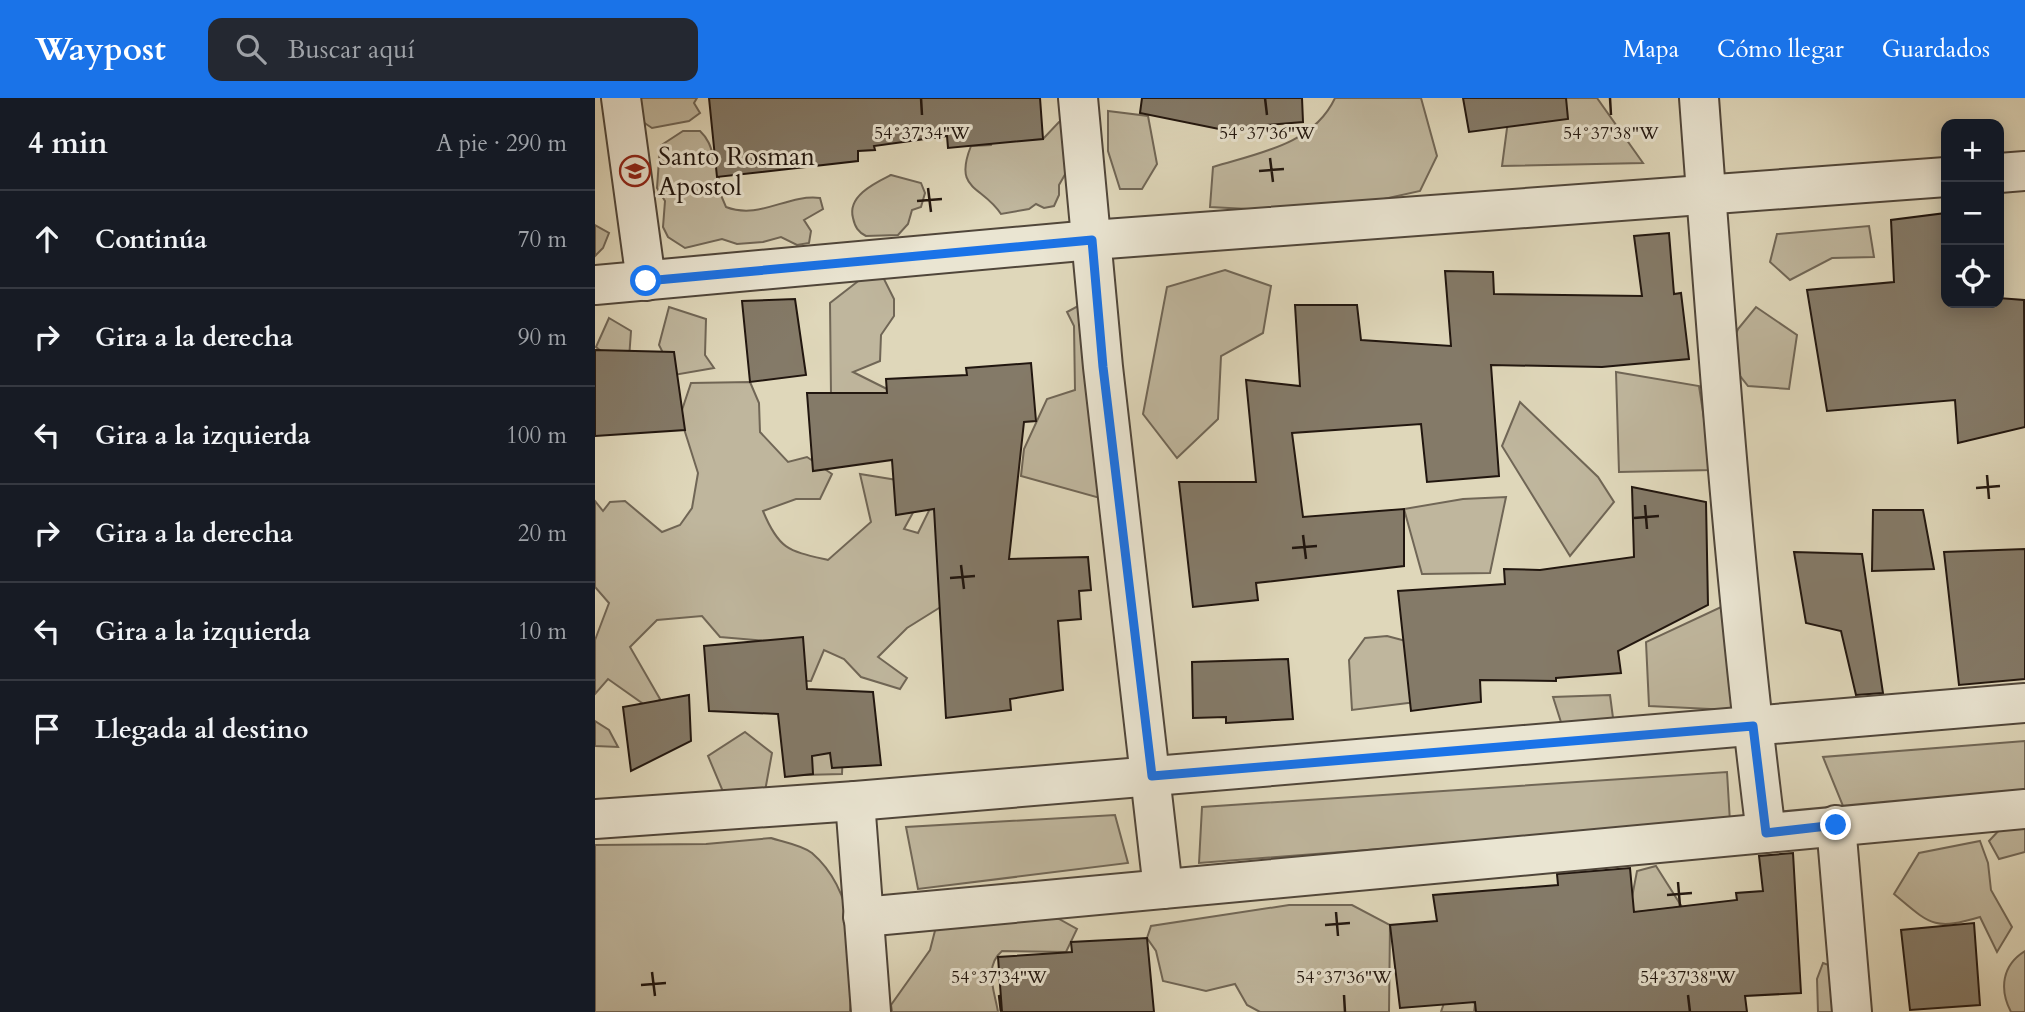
<!DOCTYPE html>
<html lang="es">
<meta charset="utf-8">
<style>
:root{--surface:#171b24;--page:#242831;--text:#f1f3f6;--muted:#9ea1a6;--line:#363941;--accent:#1a73e8}
body{margin:0;font-family:Cardo,serif;background:var(--page);color:var(--text)}
.controls{position:absolute;right:21px;top:21px;display:grid;overflow:hidden;border-radius:14px;box-shadow:0 4px 18px #0003}
.controls button{width:63px;height:63px;display:grid;place-items:center;padding:0;border:0;border-bottom:2px solid var(--line);background:var(--surface);color:var(--text);font:35px sans-serif}
.stop{position:absolute;width:21px;height:21px;margin:-16px;border:5px solid #1a73e8;border-radius:50%;background:#fff}
.stop.end{background:#1a73e8;border-color:#fff;box-shadow:0 2px 7px #0008}
.list{margin:0;padding:0;list-style:none}
h2{display:flex;justify-content:space-between;align-items:center;height:91px;margin:0;padding:0 28px;font-size:30px}
h2 small{font-size:23px;font-weight:400;color:var(--muted)}
.list li{display:grid;grid-template-columns:46px 1fr auto;gap:21px;align-items:center;box-sizing:border-box;height:98px;padding:0 28px;border-top:2px solid var(--line)}
.list b{display:block;font-size:26px;white-space:nowrap}
.list em{font-size:23px;font-style:normal;color:var(--muted)}
.icon{flex:none;width:38px;height:38px;fill:none;stroke:currentColor;stroke-width:2;stroke-linecap:round;stroke-linejoin:round}
.map{position:relative;flex:none;width:1430px;height:914px;overflow:hidden}
header{display:flex;align-items:center;gap:42px;box-sizing:border-box;height:98px;padding:0 35px;background:var(--accent);color:#fff}
header strong{font-size:33px}
nav{display:flex;gap:38px;margin-inline-start:auto;font-size:24px}
.search{width:490px;height:63px;background:var(--page);display:flex;align-items:center;gap:18px;box-sizing:border-box;padding:0 24px;border-radius:14px;color:var(--muted);font-size:26px}
main{display:flex}
aside{flex:1;background:var(--surface)}
.map>svg:first-child{display:block}
.green{fill:#bfb69d;stroke:#706656;stroke-width:2}
.building{fill:#847a68;stroke:#21160f;stroke-width:2}
.lines{fill:none;stroke-linecap:round;stroke-linejoin:round}
.minor-casing{stroke:#50463a;stroke-width:42}
.minor{stroke:#eae5d2;stroke-width:38}
.route{stroke:#1a73e8;stroke-width:9}
.ticks{fill:none;stroke:#21160f;stroke-width:2.5}
.labels{text-anchor:middle;stroke-width:6;stroke-linejoin:round;paint-order:stroke}
.poi-label{font-size:26px;fill:#21160f;stroke:#eae5d2;text-anchor:start}
.ticks-label{font-size:18px;text-anchor:middle;fill:#21160f;stroke:#eae5d2;stroke-width:6;stroke-linejoin:round;paint-order:stroke}
</style>
<header>
<strong>Waypost</strong>
<div class="search"><svg class="icon" aria-label="search" viewBox="0 0 24 24"><circle cx="10" cy="10" r="6"/><path d="M15 15l6 6"/></svg>Buscar aquí</div>
<nav><a>Mapa</a><a>Cómo llegar</a><a>Guardados</a></nav>
</header>
<main>
<aside>
<h2>4 min<small>A pie · 290 m</small></h2>
<ul class="list">
<li><svg class="icon" aria-label="ahead" viewBox="0 0 24 24"><path d="M12 20V5M6 11l6-6 6 6"/></svg><div><b>Continúa</b></div><em>70 m</em></li>
<li><svg class="icon" aria-label="right" viewBox="0 0 24 24"><path d="M7 20v-9h11M14 6l5 5-5 5"/></svg><div><b>Gira a la derecha</b></div><em>90 m</em></li>
<li><svg class="icon" aria-label="left" viewBox="0 0 24 24"><path d="M17 20v-9H6M10 6l-5 5 5 5"/></svg><div><b>Gira a la izquierda</b></div><em>100 m</em></li>
<li><svg class="icon" aria-label="right" viewBox="0 0 24 24"><path d="M7 20v-9h11M14 6l5 5-5 5"/></svg><div><b>Gira a la derecha</b></div><em>20 m</em></li>
<li><svg class="icon" aria-label="left" viewBox="0 0 24 24"><path d="M17 20v-9H6M10 6l-5 5 5 5"/></svg><div><b>Gira a la izquierda</b></div><em>10 m</em></li>
<li><svg class="icon" aria-label="arrive" viewBox="0 0 24 24"><path d="M6 21V4h12l-3 4 3 4H6"/></svg><div><b>Llegada al destino</b></div></li>
</ul>
</aside>
<div class="map">
<svg width="1430" height="914" viewBox="0 0 1430 914">
<rect width="100%" height="100%" fill="#dfd7ba"/>
<filter id="stains"><feTurbulence type="fractalNoise" baseFrequency=".00286" numOctaves="4"/><feColorMatrix values="0 0 0 0 .2 0 0 0 0 .09 0 0 0 0 .02 0 0 0 .5 -.17"/></filter>
<radialGradient id="worn" r=".72"><stop offset=".6" stop-color="#630" stop-opacity="0"/><stop offset="1" stop-color="#630" stop-opacity=".3"/></radialGradient>
<g class="green">
<path d="M 42,0 L 102,0 L 99,5 L 105,15 L 94,23 L 57,30 L 48,24 Z"/>
<path d="M 740,0 L 826,0 L 842,58 L 825,93 L 780,103 L 694,113 L 615,109 L 618,69 C 663,55 718,47 740,0 Z"/>
<path d="M 916,0 L 1002,0 L 1048,65 L 907,68 Z"/>
<path d="M 513,13 L 553,18 L 562,66 L 547,91 L 525,91 L 513,53 Z"/>
<path d="M 464,24 L 477,24 L 476,66 L 464,87 L 464,97 L 459,108 L 449,110 L 441,106 L 434,111 L 406,116 C 387,87 358,93 376,48 L 396,47 L 398,40 L 448,41 Z"/>
<path d="M 88,33 L 105,33 C 119,46 116,60 125,74 L 122,88 L 131,109 C 165,122 192,96 225,100 L 228,111 L 209,122 L 216,133 L 214,145 L 202,147 L 186,139 L 168,144 L 142,146 L 127,141 L 90,150 L 73,139 L 68,129 L 70,103 L 62,90 L 65,48 Z"/>
<path d="M 296,77 L 326,85 L 330,95 L 326,109 L 317,112 L 313,126 L 303,137 L 271,138 C 263,134 260,129 258,120 C 252,98 280,85 296,77 Z"/>
<path d="M 0,127 L 14,135 L 8,150 L 0,158 Z"/>
<path d="M 1274,128 L 1279,159 L 1237,160 L 1195,182 L 1175,164 L 1182,136 Z"/>
<path d="M 630,172 L 676,188 L 668,235 L 626,258 L 623,321 L 582,360 L 548,316 L 572,189 Z"/>
<path d="M 271,177 L 289,181 L 299,201 L 299,218 L 286,237 L 285,263 L 258,274 L 304,297 L 236,297 L 235,205 Z"/>
<path d="M 496,201 L 512,402 L 426,378 L 429,351 L 452,301 L 480,292 L 479,228 L 472,214 Z"/>
<path d="M 74,209 L 111,221 L 110,257 L 119,270 L 79,277 L 64,247 Z"/>
<path d="M 1161,209 L 1202,237 L 1194,291 L 1153,288 L 1131,260 L 1143,231 Z"/>
<path d="M 14,220 L 36,233 L 33,275 L 1,249 Z"/>
<path d="M 1021,274 L 1104,288 L 1117,372 L 1024,374 Z"/>
<path d="M 155,284 L 164,305 L 165,334 L 193,364 L 212,359 L 237,376 L 225,401 L 201,401 L 168,413 C 184,452 194,453 233,462 L 276,424 L 265,376 L 308,383 L 326,400 L 309,431 L 323,435 L 351,378 L 352,505 L 312,530 L 283,559 L 312,580 L 305,591 L 266,579 L 249,561 L 229,552 L 216,583 L 194,583 L 173,543 L 125,539 L 107,518 L 62,522 L 35,549 L 65,601 L 57,612 L 13,581 L 0,596 L 0,542 L 14,505 L 0,489 L 0,403 L 8,413 L 15,404 L 30,403 L 67,434 L 85,427 L 97,410 L 103,375 L 85,318 L 96,285 Z"/>
<path d="M 925,304 L 1003,379 L 1019,404 L 975,458 L 907,348 Z"/>
<path d="M 911,399 L 895,475 L 827,476 L 809,411 L 868,401 Z"/>
<path d="M 1139,503 L 1156,613 L 1054,608 L 1051,544 Z"/>
<path d="M 792,538 L 852,554 L 829,603 L 757,612 L 754,562 L 770,540 Z"/>
<path d="M 1015,597 L 1020,635 L 972,643 L 958,599 Z"/>
<path d="M 231,606 L 249,625 L 247,676 L 208,677 Z"/>
<path d="M 0,623 L 14,632 L 23,649 L 0,648 Z"/>
<path d="M 150,634 L 177,655 L 170,693 L 129,696 L 113,658 Z"/>
<path d="M 1430,643 L 1430,698 L 1250,713 L 1228,659 Z"/>
<path d="M 1132,674 L 1135,724 L 604,765 L 607,709 Z"/>
<path d="M 520,717 L 533,765 L 323,791 L 311,729 Z"/>
<path d="M 1430,721 L 1430,754 L 1404,761 L 1394,743 L 1409,727 Z"/>
<path d="M 176,740 C 188,744 207,747 217,755 C 263,795 259,859 255,914 L 0,914 L 0,747 L 111,746 Z"/>
<path d="M 1385,743 L 1393,765 L 1396,792 L 1417,829 L 1402,854 L 1385,819 C 1338,833 1335,826 1299,796 L 1324,755 Z"/>
<path d="M 1061,768 L 1087,809 L 1034,815 L 1042,773 Z"/>
<path d="M 694,807 L 757,807 L 795,827 L 794,914 L 665,914 L 652,907 L 640,886 L 611,893 L 568,883 L 561,853 L 552,840 L 556,828 Z"/>
<path d="M 440,819 L 464,821 L 482,831 L 471,854 L 407,853 C 388,869 400,894 403,914 L 297,914 L 296,907 L 335,852 L 343,821 Z"/>
<path d="M 1430,853 L 1430,914 L 1416,914 C 1404,891 1407,867 1430,853 Z"/>
<path d="M 1228,865 L 1239,869 L 1246,914 L 1223,914 L 1222,881 Z"/>
<path d="M 856,884 L 872,889 L 880,906 L 879,914 L 846,914 Z"/>
</g>
<g class="building">
<path d="M 114,0 L 445,0 L 448,41 L 353,50 L 352,38 L 279,48 L 280,52 L 263,53 L 263,63 L 122,79 Z"/>
<path d="M 547,0 L 707,0 L 708,24 L 624,31 L 545,15 Z"/>
<path d="M 868,0 L 971,0 L 973,21 L 874,34 Z"/>
<path d="M 1351,115 L 1351,205 L 1404,205 L 1404,200 L 1429,202 L 1430,329 L 1363,345 L 1360,302 L 1232,313 L 1212,192 L 1299,184 L 1296,122 Z"/>
<path d="M 1074,135 L 1079,196 L 1086,195 L 1094,261 L 1007,269 L 896,267 L 904,378 L 832,384 L 826,326 L 697,335 L 708,419 L 809,411 L 809,468 L 661,485 L 663,502 L 598,509 L 584,384 L 661,384 L 651,282 L 705,288 L 700,207 L 762,207 L 766,242 L 856,248 L 850,173 L 898,174 L 899,196 L 1047,198 L 1039,138 Z"/>
<path d="M 200,201 L 211,277 L 155,284 L 147,203 Z"/>
<path d="M 0,252 L 79,254 L 90,332 L 0,338 Z"/>
<path d="M 436,265 L 441,323 L 429,324 L 414,461 L 493,459 L 496,492 L 484,493 L 486,521 L 463,523 L 468,592 L 415,601 L 416,612 L 351,620 L 339,411 L 301,417 L 297,362 L 218,373 L 212,295 L 292,295 L 291,281 L 372,277 L 371,270 Z"/>
<path d="M 1037,389 L 1111,404 L 1113,507 L 1023,553 L 1026,575 L 961,580 L 961,583 L 885,582 L 886,604 L 816,613 L 803,493 L 910,486 L 909,471 L 945,472 L 1039,459 Z"/>
<path d="M 1278,412 L 1328,412 L 1339,471 L 1277,473 Z"/>
<path d="M 1430,451 L 1430,581 L 1364,587 L 1349,454 Z"/>
<path d="M 1199,454 L 1267,456 L 1288,595 L 1261,597 L 1246,533 L 1211,525 Z"/>
<path d="M 208,539 L 212,591 L 278,594 L 286,667 L 237,670 L 235,655 L 217,658 L 218,676 L 190,679 L 183,616 L 114,613 L 109,548 Z"/>
<path d="M 693,561 L 698,621 L 631,625 L 631,619 L 598,620 L 597,564 Z"/>
<path d="M 94,597 L 96,643 L 36,673 L 28,609 Z"/>
<path d="M 1198,755 L 1206,895 L 1150,898 L 1152,914 L 881,914 L 880,904 L 805,910 L 795,827 L 842,823 L 838,797 L 963,787 L 962,776 L 1035,770 L 1039,814 L 1142,802 L 1141,795 L 1168,793 L 1164,758 Z"/>
<path d="M 1379,825 L 1385,907 L 1315,912 L 1306,832 Z"/>
<path d="M 552,840 L 559,914 L 407,914 L 403,859 L 477,854 L 476,844 Z"/>
</g>
<g class="lines">
<g class="minor-casing">
<g id="minor">
<path d="M 26,0 L 51,183"/>
<path d="M 483,0 L 508,269 L 568,791"/>
<path d="M 1104,0 C 1122,245 1140,491 1171,735"/>
<path d="M 1404,75 L 1430,73"/>
<path d="M 0,187 L 497,142 L 1351,79"/>
<path d="M 260,703 L 276,914"/>
<path d="M 0,721 L 260,703 L 1430,605"/>
<path d="M 1241,727 L 1257,914"/>
<path d="M 268,819 L 1430,711"/>
</g>
</g>
<use href="#minor" class="minor"/>
</g>
<g class="lines">
<path class="route" d="M 51,183 L 497,142 L 508,269 L 557,678 L 1158,628 L 1171,735 L 1241,727"/>
</g>
<path class="ticks" d="M 326,0 L 327,17M 670,0 L 672,17M 1015,0 L 1016,17M 675,60 L 678,84M 664,73 L 689,71M 333,90 L 336,114M 322,103 L 347,101M 1392,377 L 1394,401M 1381,390 L 1405,388M 1050,407 L 1052,431M 1039,420 L 1064,418M 708,437 L 711,461M 697,450 L 722,448M 366,467 L 369,491M 355,480 L 380,478M 1083,784 L 1085,808M 1072,797 L 1097,795M 741,814 L 743,838M 730,827 L 755,825M 57,874 L 60,898M 46,887 L 71,885M 404,897 L 406,914M 749,897 L 750,914M 1093,897 L 1095,914"/>
<defs>
<g id="school-ring" transform="scale(1.575)"><circle r="9.5" fill="#eae5d2" stroke="#8f2418" stroke-width="1.5"/><path d="M0-5L7-2L0 1L-7-2ZM-4 1L0 2.5L4 1V4Q0 6-4 4Z" fill="#8f2418"/></g>
</defs>
<g fill-rule="evenodd">
<use href="#school-ring" x="40" y="73"/>
</g>
<g class="labels">
<g class="poi-label">
<text x="63" y="67">Santo Rosman<tspan x="63" dy="30">Apostol</tspan></text>
</g>
</g>
<g class="ticks-label">
<text x="327" y="41">54°37'34"W</text>
<text x="672" y="41">54°37'36"W</text>
<text x="1016" y="41">54°37'38"W</text>
<text x="404" y="885">54°37'34"W</text>
<text x="749" y="885">54°37'36"W</text>
<text x="1093" y="885">54°37'38"W</text>
</g>
<rect width="100%" height="100%" filter="url(#stains)"/>
<rect width="100%" height="100%" fill="url(#worn)"/>
</svg>
<div class="controls">
<button>+</button>
<button>−</button>
<button><svg class="icon" aria-label="locate" viewBox="0 0 24 24"><circle cx="12" cy="12" r="6"/><path d="M12 2v4M12 18v4M2 12h4M18 12h4"/></svg></button>
</div>
<div class="stop" style="left:51px;top:183px"></div>
<div class="stop end" style="left:1241px;top:727px"></div>
</div>
</main>
